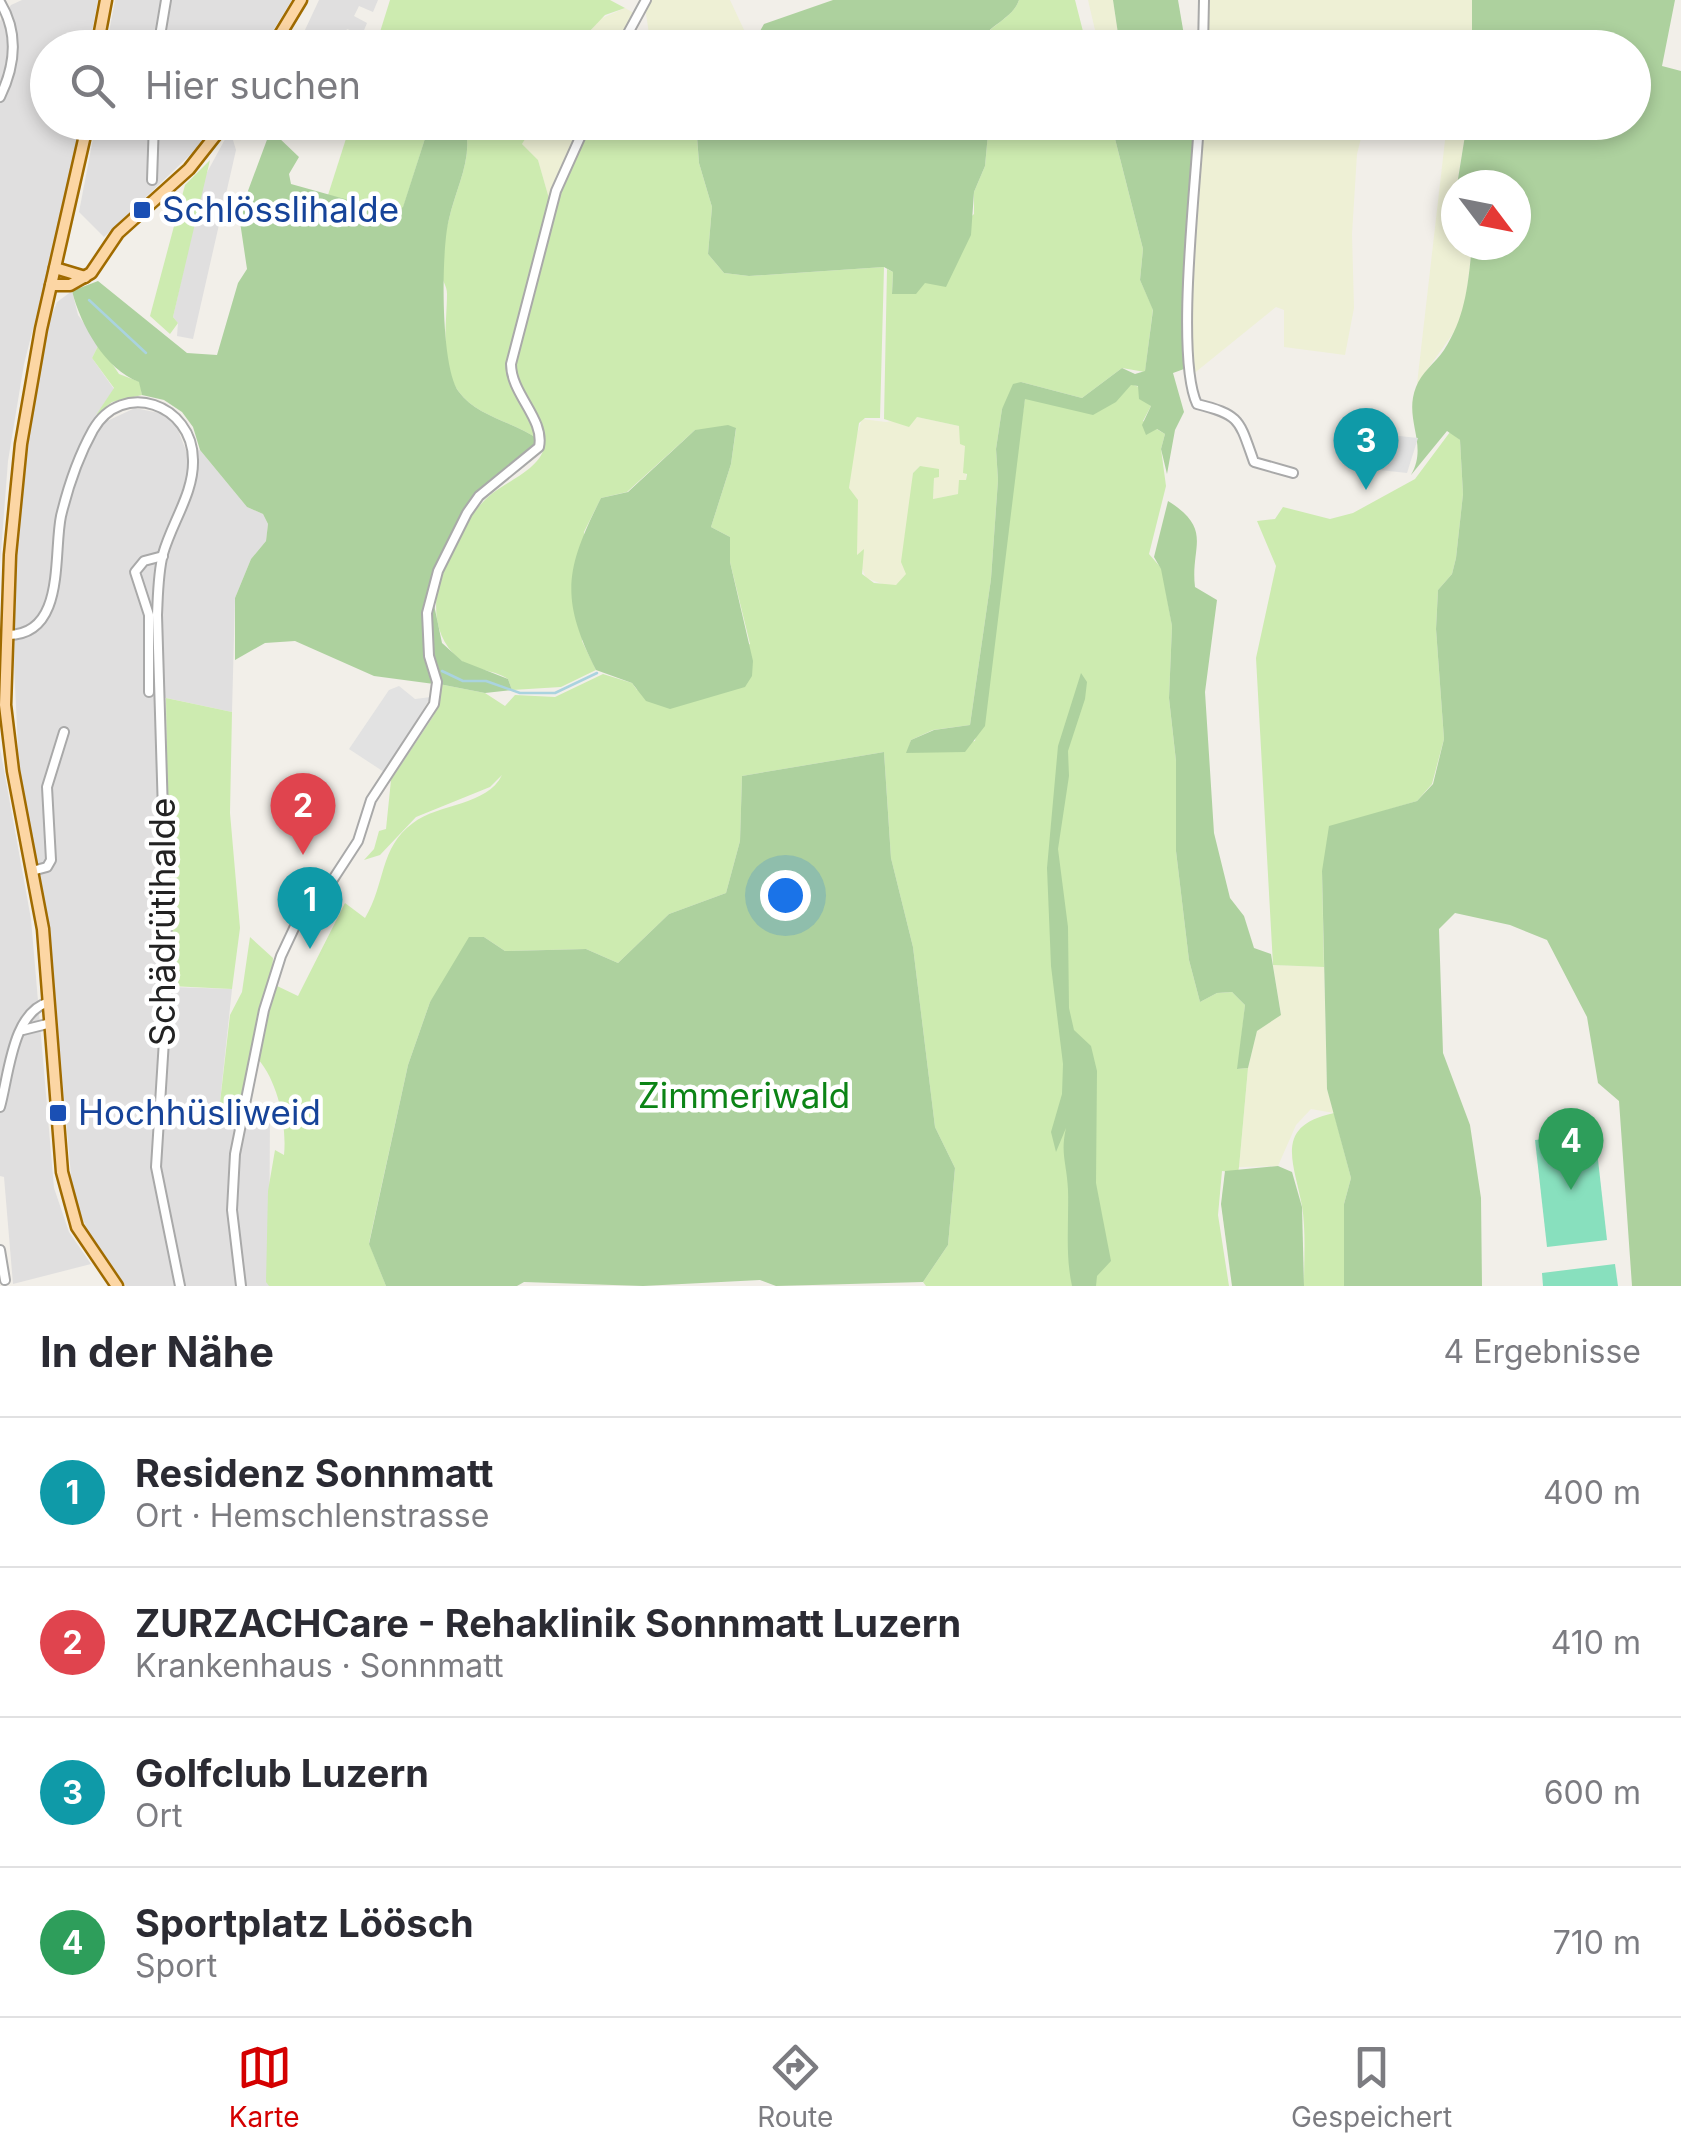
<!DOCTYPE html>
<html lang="de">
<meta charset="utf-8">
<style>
:root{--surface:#fff;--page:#f2f2f3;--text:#2b2b33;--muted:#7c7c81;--line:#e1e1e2;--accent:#d40000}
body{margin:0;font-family:Inter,sans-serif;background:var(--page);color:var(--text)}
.compass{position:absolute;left:1441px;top:170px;width:90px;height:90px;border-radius:50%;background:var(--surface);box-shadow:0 5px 15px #0003;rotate:122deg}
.you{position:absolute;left:785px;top:895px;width:35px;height:35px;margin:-25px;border:8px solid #fff;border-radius:50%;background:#1a73e8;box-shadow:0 0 0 15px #1a73e833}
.badge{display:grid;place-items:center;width:65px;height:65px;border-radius:50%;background:var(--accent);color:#fff;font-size:32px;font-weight:700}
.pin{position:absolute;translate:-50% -82px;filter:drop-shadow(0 2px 5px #0008)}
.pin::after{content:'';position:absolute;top:52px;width:35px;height:30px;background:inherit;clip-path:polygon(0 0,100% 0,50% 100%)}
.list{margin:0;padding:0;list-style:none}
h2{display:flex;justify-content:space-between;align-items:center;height:130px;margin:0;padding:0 40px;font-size:42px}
h2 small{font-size:32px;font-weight:400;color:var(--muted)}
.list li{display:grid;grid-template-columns:65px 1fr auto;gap:30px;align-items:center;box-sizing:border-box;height:150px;padding:0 40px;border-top:2px solid var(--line)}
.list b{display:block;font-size:38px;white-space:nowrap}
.list p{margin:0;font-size:32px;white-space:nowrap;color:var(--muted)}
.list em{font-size:32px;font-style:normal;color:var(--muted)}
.icon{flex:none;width:55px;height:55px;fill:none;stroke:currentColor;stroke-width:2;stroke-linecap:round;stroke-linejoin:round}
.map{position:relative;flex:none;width:1681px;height:1286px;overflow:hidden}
.search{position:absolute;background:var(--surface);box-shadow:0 5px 15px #0003;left:30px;right:30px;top:30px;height:110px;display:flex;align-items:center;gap:25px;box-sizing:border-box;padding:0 35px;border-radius:55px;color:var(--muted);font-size:38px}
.sheet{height:730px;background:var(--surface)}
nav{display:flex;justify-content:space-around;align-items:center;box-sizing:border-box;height:140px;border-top:2px solid var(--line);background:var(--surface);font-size:28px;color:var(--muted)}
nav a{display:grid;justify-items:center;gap:5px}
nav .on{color:var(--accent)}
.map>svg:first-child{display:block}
.residential{fill:#e0dfdf}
.farmland{fill:#eef0d5}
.grass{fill:#cdebb0}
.forest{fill:#add19e}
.pitch{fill:#88e0be}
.parking{fill:#e2e2e2}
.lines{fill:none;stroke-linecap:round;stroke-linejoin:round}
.stream{stroke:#aad3df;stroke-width:2.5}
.minor-casing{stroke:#a9a9a9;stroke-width:12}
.major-casing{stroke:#a06b00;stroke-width:15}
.minor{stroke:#fff;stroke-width:8}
.major{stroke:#fcd6a4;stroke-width:10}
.transit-dot{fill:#1a4fb4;stroke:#fff;stroke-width:4}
.labels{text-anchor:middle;stroke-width:9;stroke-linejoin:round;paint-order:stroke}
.transit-label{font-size:35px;fill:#164399;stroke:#fff;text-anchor:start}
.street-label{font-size:35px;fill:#222;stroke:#fff}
.park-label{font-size:35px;fill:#0c8416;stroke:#fff}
</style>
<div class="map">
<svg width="1681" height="1286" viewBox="0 0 1681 1286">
<rect width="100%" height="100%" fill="#f2efe9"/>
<g class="residential">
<path d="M 22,0 L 98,0 L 89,47 L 48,48 L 48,122 L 80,123 L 66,199 L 24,364 L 8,461 L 0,565 L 0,21 L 11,5 Z"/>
<path d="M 115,0 L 292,0 L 263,47 L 106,48 Z"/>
<path d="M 319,0 L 378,0 L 373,12 L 359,6 L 354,16 L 367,23 L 362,35 L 347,29 L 342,40 L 356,47 L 297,47 Z"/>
<path d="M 96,123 L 216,123 L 190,155 L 104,237 L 79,212 Z"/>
<path d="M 230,130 L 236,150 L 193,339 L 177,336 L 178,323 L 173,317 L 204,178 Z"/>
<path d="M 72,291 L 78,315 L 99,344 L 92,358 L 114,389 L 96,415 L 105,422 L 135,408 L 164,414 L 176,425 L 187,453 L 200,450 L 247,507 L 263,514 L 268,524 L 266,541 L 251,559 L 235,598 L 232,712 L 157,696 L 163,955 L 172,987 L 232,989 L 219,1111 L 270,1110 L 269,1286 L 126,1286 L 89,1233 L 73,1198 L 50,939 L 19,768 L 14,665 L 16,551 L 25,450 L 50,320 L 57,302 Z"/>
<path d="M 0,748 L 31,919 L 54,1188 L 69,1232 L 91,1264 L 13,1284 L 4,1177 L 0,1176 Z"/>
</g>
<g class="farmland">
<path d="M 649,0 L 730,0 L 752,47 L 651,47 L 645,7 Z"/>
<path d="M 1088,0 L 1113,0 L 1120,47 L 1099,47 Z"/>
<path d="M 1205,0 L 1472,0 L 1472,47 L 1205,48 Z"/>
<path d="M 625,8 L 637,15 L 617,47 L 591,47 L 589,33 L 600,19 Z"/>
<path d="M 535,123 L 585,123 L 561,166 L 550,202 L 538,160 L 522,144 Z"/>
<path d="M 1201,123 L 1365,123 L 1357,154 L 1352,234 L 1354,308 L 1345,355 L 1284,347 L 1284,310 L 1276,307 L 1192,375 L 1189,333 Z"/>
<path d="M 1447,123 L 1467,123 L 1454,201 L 1456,245 L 1472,245 L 1464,318 L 1417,384 Z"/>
<path d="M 917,417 L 959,426 L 965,445 L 966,481 L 958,494 L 933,499 L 934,477 L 939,477 L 920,466 L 913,473 L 906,577 L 896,585 L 885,585 L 866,578 L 857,556 L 849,488 L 855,440 L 862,419 L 886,422 Z"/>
<path d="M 1273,965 L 1324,967 L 1327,1089 L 1334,1113 L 1311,1109 L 1296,1125 L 1278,1166 L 1239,1167 L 1248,1068 L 1257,1031 L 1281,1014 Z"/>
</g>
<g class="grass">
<path d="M 390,0 L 610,0 L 625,8 L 605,15 L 589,32 L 593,36 L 591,47 L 462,47 L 462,31 L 451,32 L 448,47 L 375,48 Z"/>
<path d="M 1019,0 L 1075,0 L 1087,47 L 978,48 C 984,26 1012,21 1019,0 Z"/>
<path d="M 351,123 L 430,123 L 403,208 L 395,213 L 328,195 Z"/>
<path d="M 463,123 L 535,123 L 522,144 L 538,160 L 550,202 L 507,374 L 538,439 C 514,422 476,416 459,392 C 439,367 447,323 447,294 C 447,286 442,280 440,272 C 438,258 445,233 449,219 C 456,187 476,153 463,123 Z"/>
<path d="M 590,123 L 659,123 L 660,127 L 696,124 L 699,163 L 712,207 L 708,254 L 724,273 L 749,276 L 884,267 L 880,418 L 865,418 L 859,423 L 849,488 L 858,500 L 857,555 L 864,549 L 862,574 L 874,583 L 896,585 L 906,574 L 901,562 L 913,473 L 920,466 L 939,469 L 939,477 L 934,478 L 933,499 L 958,494 L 959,480 L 966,480 L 967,474 L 963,473 L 965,446 L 960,444 L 959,426 L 917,417 L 909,427 L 884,419 L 887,269 L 893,272 L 892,293 L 974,214 L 974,192 L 985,166 L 989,123 L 1111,123 L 1143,249 L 1140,280 L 1153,309 L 1145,372 L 1122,368 L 1082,398 L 1021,382 L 1002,409 L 996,449 L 998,480 L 991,579 L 970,725 L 933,730 L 911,740 L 907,753 L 975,741 L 1025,398 C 1069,407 1098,423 1131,384 L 1139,387 L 1151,406 L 1143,421 L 1165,434 L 1161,449 L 1166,486 L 1149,554 L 1162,569 L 1172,626 L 1169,698 L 1176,761 L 1176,851 L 1189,960 L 1200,1002 L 1217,993 L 1232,992 L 1245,1005 L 1238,1069 L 1248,1068 L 1239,1167 L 1238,1173 L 1222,1171 L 1218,1215 L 1229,1286 L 926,1286 L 923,1282 L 948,1245 L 955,1168 L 935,1127 L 913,947 L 891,858 L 884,752 L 742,776 L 740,841 L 726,893 L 669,914 L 618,963 L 586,949 L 505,951 L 484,937 L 430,1002 L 408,1065 L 369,1243 L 386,1286 L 269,1286 L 266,1282 L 268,1191 L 275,1150 L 284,1155 C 287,1125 278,1082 258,1059 L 275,985 L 298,996 L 345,903 L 365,918 C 386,883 379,848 413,823 C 439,803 487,806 502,775 L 490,787 L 416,817 L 380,855 L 364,860 L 374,849 L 379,831 L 386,829 L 391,780 L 434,715 L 439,684 L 485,693 L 505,706 L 515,695 L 555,697 L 603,674 L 632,683 L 637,690 L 750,644 L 730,562 L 730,537 L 711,527 L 731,464 L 736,429 L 695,430 L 627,492 L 601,498 L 584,532 L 582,641 L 596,670 L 561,687 L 512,690 L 508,679 C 493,669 473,671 459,659 C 410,618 449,533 488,497 C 504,482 538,471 544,448 C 550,425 518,394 513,371 L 556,195 Z"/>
<path d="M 210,160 L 173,317 L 178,323 L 170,334 L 150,316 L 185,185 Z"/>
<path d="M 99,344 L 119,374 L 140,382 L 142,395 L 112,402 L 96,415 L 114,388 L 92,358 Z"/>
<path d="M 1450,432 L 1460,440 L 1463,494 L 1456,558 L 1452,574 L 1438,590 L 1436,629 L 1444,739 L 1432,784 L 1417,801 L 1387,810 L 1322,871 L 1324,967 L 1273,965 L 1256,658 L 1276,566 L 1257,521 L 1275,519 L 1283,507 L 1330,519 L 1353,513 L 1415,479 Z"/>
<path d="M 166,698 L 232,712 L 230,813 L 240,928 L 232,989 L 170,986 Z"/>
<path d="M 250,937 L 273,958 L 272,972 L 242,1104 L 219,1111 L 230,1015 L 242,992 Z"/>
<path d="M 1334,1113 L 1351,1178 L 1344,1204 L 1344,1286 L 1304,1286 C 1304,1260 1306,1231 1302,1206 C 1294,1162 1273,1126 1334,1113 Z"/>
</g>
<g class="forest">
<path d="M 833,0 L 1019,0 C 1012,21 984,26 978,47 L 751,47 L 764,24 Z"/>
<path d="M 1113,0 L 1178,0 L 1186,47 L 1120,47 Z"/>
<path d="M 1472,0 L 1675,0 L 1662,66 L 1681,71 L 1681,1286 L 1632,1286 L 1619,1101 L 1598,1083 L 1587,1017 L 1547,940 L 1510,925 L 1455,913 L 1439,929 L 1443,1053 L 1470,1125 L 1481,1198 L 1482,1286 L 1344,1286 L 1344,1204 L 1351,1178 L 1327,1089 L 1322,871 L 1329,826 L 1417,801 L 1433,784 L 1444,739 L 1436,629 L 1438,590 L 1452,574 L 1456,558 L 1463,494 L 1460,440 L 1447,431 L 1411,475 C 1429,444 1403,420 1416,387 C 1421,373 1436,362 1444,350 C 1466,316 1468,284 1472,245 L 1516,245 L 1516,185 L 1457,185 L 1467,123 L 1634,122 L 1634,48 L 1472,47 Z"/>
<path d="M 430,123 L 463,123 C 476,153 456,187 449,219 C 441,249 440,368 459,392 C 476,416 514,422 538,439 L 531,454 L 465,511 L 426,604 L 425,656 L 434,684 L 374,676 L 295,641 L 265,643 L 235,660 L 235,598 L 251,559 L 266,541 L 268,524 L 263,514 L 247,507 L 200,450 L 193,427 L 182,412 L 164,400 L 142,395 L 139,382 C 105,369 81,326 72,291 L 98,281 L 187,353 L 217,355 L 238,283 L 247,269 L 239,215 L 268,137 L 277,136 L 299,157 L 289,174 L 291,184 L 395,213 L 403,207 Z"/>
<path d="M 696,123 L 989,123 L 985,166 L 974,192 L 971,235 L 946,287 L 925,283 L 916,294 L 892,294 L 893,272 L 884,267 L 749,276 L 724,273 L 708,254 L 712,207 L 699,163 Z"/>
<path d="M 1111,123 L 1194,123 L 1184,369 L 1173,373 L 1184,412 L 1175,430 L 1167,474 L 1161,449 L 1165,434 L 1157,429 L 1146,435 L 1142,425 L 1151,406 L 1139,399 L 1138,386 L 1131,385 L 1116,402 L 1093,415 L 1025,399 L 985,726 L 965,752 L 906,753 L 911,740 L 934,730 L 970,725 L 991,579 L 998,480 L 996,449 L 1002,409 L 1013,384 L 1021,382 L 1082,398 L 1122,368 L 1135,374 L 1145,371 L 1153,310 L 1140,280 L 1143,249 Z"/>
<path d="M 728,425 L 736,428 L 731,464 L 711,527 L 730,537 L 730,562 L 753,661 L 752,676 L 745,687 L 670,709 L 646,701 L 632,683 L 596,670 C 559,597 566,568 601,498 L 628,492 L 695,430 Z"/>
<path d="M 1168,501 C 1214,530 1190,546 1195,587 L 1217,600 L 1205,692 L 1214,833 L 1230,898 L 1244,916 L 1254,948 L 1271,954 L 1281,1015 L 1257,1031 L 1248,1068 L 1237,1069 L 1245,1005 L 1232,992 L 1217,993 L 1200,1002 L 1189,960 L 1176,851 L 1176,761 L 1169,698 L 1172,626 L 1161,569 L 1154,557 Z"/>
<path d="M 433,600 L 442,643 L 462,661 L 508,679 L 512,690 L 485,693 L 439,684 L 429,650 Z"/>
<path d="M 1081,673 L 1087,682 L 1085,699 L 1068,751 L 1069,776 L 1058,849 L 1068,927 L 1069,1008 L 1074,1030 L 1091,1046 L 1097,1071 L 1096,1183 L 1111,1261 L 1097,1276 L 1096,1286 L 1072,1286 C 1065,1254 1069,1223 1068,1190 C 1067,1164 1060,1154 1066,1128 L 1056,1152 L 1051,1132 L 1062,1094 L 1063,1064 L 1051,966 L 1047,868 L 1058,746 Z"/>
<path d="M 884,752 L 891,858 L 913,947 L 935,1127 L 955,1168 L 948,1245 L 923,1282 L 776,1286 L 760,1280 L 643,1286 L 524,1282 L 517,1286 L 386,1286 L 369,1244 L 408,1065 L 430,1002 L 469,937 L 484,937 L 505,951 L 586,949 L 618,963 L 669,914 L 726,893 L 740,841 L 742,776 Z"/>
<path d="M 1278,1166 L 1292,1172 L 1302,1207 L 1304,1286 L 1232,1286 L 1221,1204 L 1225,1171 Z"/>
</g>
<g class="pitch">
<path d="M 1595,1133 L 1607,1240 L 1547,1247 L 1535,1140 Z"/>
<path d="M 1615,1264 L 1618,1286 L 1543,1286 L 1542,1273 Z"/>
</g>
<g class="parking">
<path d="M 1353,431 L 1418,438 L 1407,473 L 1344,466 L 1344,450 Z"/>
<path d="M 399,686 L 415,699 L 431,697 L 384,772 L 349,749 L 389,690 Z"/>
</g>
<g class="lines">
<g class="stream">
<path d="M 89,300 L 146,353"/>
<path d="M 442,671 L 463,681 L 486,681 L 520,693 L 555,693 L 597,673"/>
</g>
<g class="minor-casing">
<g id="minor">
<path d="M 0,2 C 19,33 15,66 0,97"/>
<path d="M 158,48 L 166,0"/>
<path d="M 620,48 L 646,0"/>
<path d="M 1203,48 L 1204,0"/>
<path d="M 1199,122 C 1196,183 1175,357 1197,404 C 1241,415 1239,420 1254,462 L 1293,473"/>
<path d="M 152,180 L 154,122"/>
<path d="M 8,635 C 66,635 53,554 61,516 C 68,487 78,457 93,430 C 122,379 193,404 193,460 C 194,493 172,522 163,554 C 158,573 158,595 157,615 L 168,977 L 156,1167 L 180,1286"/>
<path d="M 149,692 L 149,615 L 135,572 L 144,561 L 163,556"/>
<path d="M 32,871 L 47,867 L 51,860 L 47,787 L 64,732"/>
<path d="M 23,1030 L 51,1023"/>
<path d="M 0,1107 C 9,1075 12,1012 49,1002"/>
<path d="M 0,1250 L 5,1280"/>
<path d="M 241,1286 L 232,1210 L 235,1154 L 264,1010 L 281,956 L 304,907 L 330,884 L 358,841 L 371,800 L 434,704 L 437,682 L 429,656 L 427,613 L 438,571 L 467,513 L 479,496 L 539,447 C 545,419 511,394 511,364 L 556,191 L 587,122"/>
</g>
</g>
<g class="major-casing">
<g id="major">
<path d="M 97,48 L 106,0"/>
<path d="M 272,48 L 301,0"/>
<path d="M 88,122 L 41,329 L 21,444 L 10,555 L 5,705 L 13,771 L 43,929 L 62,1172 L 77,1227 L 117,1286"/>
<path d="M 55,268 L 85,277"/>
<path d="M 51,285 L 70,285 L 91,273 L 118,233 L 189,169 L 226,122"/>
</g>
</g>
<use href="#minor" class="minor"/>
<use href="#major" class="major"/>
</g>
<g class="transit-dot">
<rect x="132" y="200" width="20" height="20" rx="5"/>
<rect x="48" y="1103" width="20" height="20" rx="5"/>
</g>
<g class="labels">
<g class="transit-label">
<text x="162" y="222">Schlösslihalde</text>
<text x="78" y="1125">Hochhüsliweid</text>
</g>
<g class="street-label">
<text transform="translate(163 922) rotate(-90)" y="12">Schädrütihalde</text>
</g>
<g class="park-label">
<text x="744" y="1108">Zimmeriwald</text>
</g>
</g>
</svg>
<svg class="compass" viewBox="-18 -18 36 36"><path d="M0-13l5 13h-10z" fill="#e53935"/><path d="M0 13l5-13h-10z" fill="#7c7c81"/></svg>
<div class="you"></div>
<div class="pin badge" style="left:310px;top:949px;background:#0f9aa8">1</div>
<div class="pin badge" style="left:303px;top:855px;background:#e0444e">2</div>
<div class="pin badge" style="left:1366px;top:490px;background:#0f9aa8">3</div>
<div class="pin badge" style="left:1571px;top:1190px;background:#2e9e5b">4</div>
<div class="search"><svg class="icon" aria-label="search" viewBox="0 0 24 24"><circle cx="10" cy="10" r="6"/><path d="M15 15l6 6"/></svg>Hier suchen</div>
</div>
<section class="sheet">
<h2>In der Nähe<small>4 Ergebnisse</small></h2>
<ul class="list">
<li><span class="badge" style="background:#0f9aa8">1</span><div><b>Residenz Sonnmatt</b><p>Ort · Hemschlenstrasse</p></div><em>400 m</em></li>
<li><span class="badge" style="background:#e0444e">2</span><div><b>ZURZACHCare - Rehaklinik Sonnmatt Luzern</b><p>Krankenhaus · Sonnmatt</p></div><em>410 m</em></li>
<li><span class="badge" style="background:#0f9aa8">3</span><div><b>Golfclub Luzern</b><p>Ort</p></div><em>600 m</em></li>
<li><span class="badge" style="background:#2e9e5b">4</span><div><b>Sportplatz Löösch</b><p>Sport</p></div><em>710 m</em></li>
</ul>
</section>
<nav>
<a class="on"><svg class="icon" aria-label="map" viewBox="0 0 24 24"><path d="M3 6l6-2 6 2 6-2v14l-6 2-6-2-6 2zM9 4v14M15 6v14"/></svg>Karte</a>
<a><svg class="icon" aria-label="directions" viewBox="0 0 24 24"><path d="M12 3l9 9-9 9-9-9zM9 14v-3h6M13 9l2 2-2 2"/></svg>Route</a>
<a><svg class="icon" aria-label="saved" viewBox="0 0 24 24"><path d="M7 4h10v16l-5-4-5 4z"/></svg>Gespeichert</a>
</nav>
